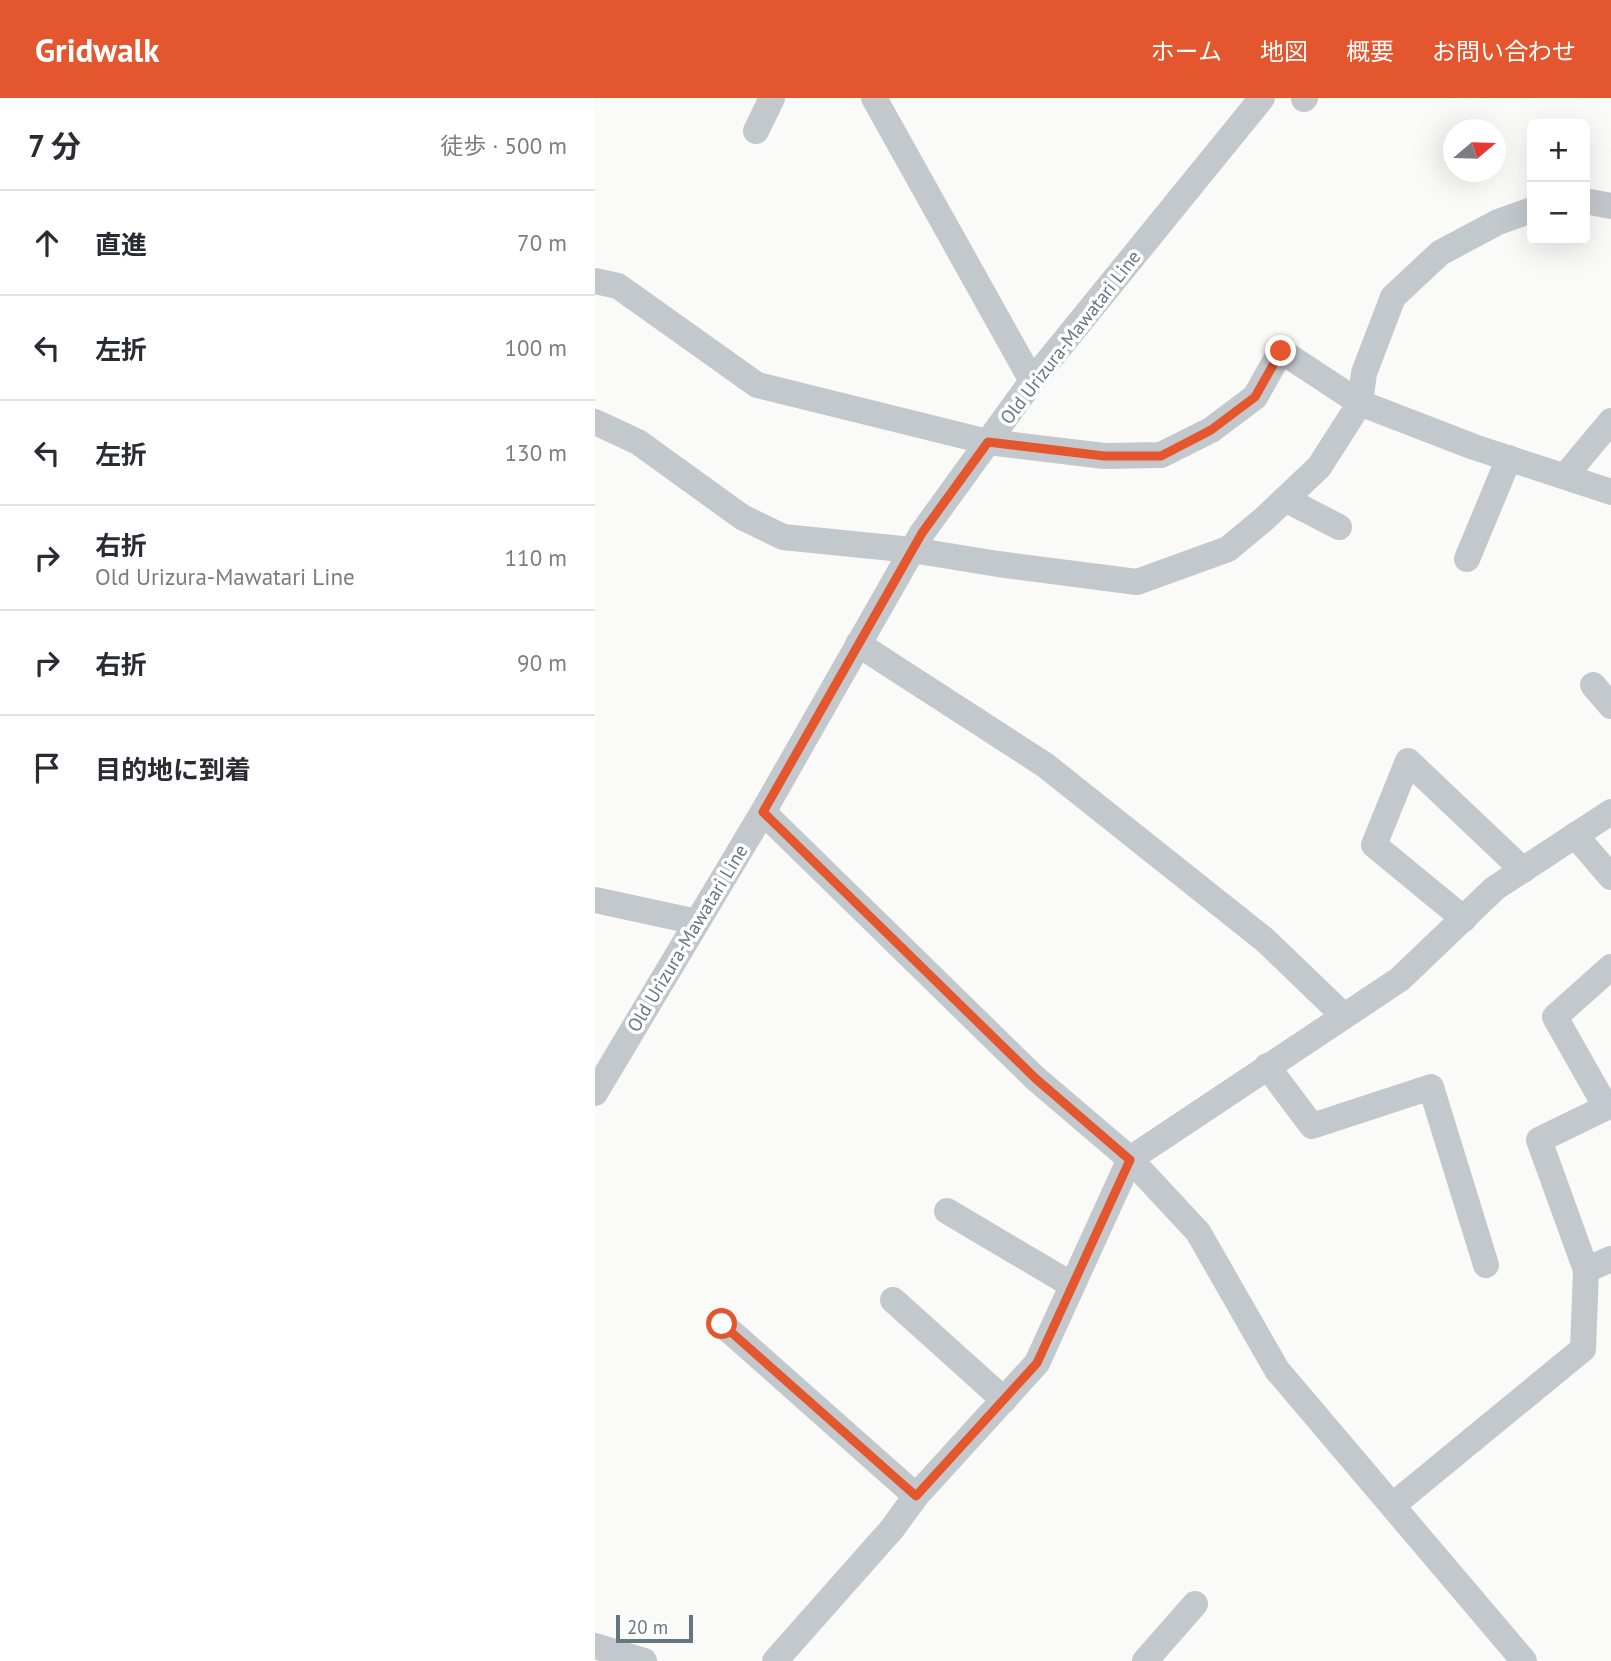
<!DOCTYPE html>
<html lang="ja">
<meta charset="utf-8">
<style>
:root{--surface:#fff;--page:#f7f7f7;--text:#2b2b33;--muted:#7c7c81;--line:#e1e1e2;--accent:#e4572e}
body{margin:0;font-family:"PT Sans","Noto Sans JP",sans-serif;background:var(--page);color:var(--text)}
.controls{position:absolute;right:21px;top:21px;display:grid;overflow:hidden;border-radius:10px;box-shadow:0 7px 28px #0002}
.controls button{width:63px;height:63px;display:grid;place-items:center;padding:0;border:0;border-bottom:2px solid var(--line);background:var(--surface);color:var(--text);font:35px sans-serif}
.compass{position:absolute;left:848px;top:21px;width:63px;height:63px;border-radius:50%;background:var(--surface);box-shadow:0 7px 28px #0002;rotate:71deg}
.scale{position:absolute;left:21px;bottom:18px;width:77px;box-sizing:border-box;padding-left:7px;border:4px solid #657683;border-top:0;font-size:19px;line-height:24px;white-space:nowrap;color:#657683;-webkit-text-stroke:5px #fff;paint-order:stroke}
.stop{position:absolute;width:21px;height:21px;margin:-16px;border:5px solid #e4572e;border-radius:50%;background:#fff}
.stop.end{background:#e4572e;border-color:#fff;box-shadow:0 2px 7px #0008}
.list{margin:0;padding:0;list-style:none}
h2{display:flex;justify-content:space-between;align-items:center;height:91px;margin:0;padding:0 28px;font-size:30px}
h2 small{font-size:23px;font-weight:400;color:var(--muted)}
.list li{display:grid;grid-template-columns:46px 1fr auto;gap:21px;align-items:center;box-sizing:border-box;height:105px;padding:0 28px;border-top:2px solid var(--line)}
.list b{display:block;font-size:26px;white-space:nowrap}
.list p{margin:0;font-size:23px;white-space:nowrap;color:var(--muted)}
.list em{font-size:23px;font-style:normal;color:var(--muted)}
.icon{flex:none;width:38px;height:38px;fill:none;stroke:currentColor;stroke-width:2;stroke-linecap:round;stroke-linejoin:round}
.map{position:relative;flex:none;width:1016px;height:1563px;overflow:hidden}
header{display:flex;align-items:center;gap:42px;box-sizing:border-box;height:98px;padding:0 35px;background:var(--accent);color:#fff}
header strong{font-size:33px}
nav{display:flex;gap:38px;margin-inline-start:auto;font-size:24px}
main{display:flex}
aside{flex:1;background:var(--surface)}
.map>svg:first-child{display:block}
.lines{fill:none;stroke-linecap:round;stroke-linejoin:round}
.minor{stroke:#c3c8cc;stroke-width:26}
.route{stroke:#e4572e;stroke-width:9}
.labels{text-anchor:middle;stroke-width:7;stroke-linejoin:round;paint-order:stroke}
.street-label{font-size:19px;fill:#657683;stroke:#fff}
</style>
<header>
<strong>Gridwalk</strong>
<nav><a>ホーム</a><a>地図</a><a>概要</a><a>お問い合わせ</a></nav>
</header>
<main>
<aside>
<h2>7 分<small>徒歩 · 500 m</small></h2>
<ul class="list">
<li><svg class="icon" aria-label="ahead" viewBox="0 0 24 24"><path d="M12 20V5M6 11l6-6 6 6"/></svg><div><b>直進</b></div><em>70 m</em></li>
<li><svg class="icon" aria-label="left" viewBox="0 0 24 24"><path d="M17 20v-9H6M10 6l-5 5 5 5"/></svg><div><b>左折</b></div><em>100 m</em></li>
<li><svg class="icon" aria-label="left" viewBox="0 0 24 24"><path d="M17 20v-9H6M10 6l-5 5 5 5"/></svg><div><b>左折</b></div><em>130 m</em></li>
<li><svg class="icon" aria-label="right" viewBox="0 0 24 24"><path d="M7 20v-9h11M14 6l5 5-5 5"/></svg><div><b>右折</b><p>Old Urizura-Mawatari Line</p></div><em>110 m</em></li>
<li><svg class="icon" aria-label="right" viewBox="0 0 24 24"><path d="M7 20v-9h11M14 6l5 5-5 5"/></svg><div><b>右折</b></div><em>90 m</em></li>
<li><svg class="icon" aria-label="arrive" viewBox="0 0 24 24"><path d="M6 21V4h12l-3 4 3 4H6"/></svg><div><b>目的地に到着</b></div></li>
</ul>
</aside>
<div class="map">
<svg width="1016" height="1563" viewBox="0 0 1016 1563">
<rect width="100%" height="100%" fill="#fafaf8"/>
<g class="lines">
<g class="minor">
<path d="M 279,0 L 437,283"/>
<path d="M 709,1 L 710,0"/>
<path d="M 161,33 L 177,0"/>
<path d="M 990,103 L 1016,108"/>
<path d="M 0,183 L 23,188 L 162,287 L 393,344 L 509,358 L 566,357 L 616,332 L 660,299 L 686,253 L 765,305 L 769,275 L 798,199 L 845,155 L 903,124 L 937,112"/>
<path d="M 0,324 L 43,344 L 147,419 L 188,439 L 317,452 L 403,466 L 542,484 L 633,451 L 669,421 L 724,369 L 765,305 L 879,349 L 1016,394"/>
<path d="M 970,378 L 1016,323"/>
<path d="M 690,401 L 744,429"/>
<path d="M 872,461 L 914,360"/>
<path d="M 263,546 L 450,667 L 670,842 L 749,918"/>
<path d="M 998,587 L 1016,608"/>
<path d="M 168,714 L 440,980 L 535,1061 L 603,1134 L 682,1272 L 929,1563"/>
<path d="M 980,737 L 1016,779"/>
<path d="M 0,802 L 102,824"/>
<path d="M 869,821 L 779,747 L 813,663 L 928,772"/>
<path d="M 672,968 L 717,1028 L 836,989 L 891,1167"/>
<path d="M 0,995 L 168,714 L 327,435 L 437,283 L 667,0"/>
<path d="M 1011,1009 L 960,919 L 1016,869"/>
<path d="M 352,1113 L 477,1187"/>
<path d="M 991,1172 L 944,1042 L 1016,1007"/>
<path d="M 298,1202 L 409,1302"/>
<path d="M 127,1226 L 321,1398"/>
<path d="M 798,1407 L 988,1251 L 991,1172 L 1016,1161"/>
<path d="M 0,1548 L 49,1563"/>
<path d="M 180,1563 L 297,1431 L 321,1398 L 442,1265 L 535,1061 L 805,881 L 900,790 L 1016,714"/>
<path d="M 550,1563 L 600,1506"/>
</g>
</g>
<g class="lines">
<path class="route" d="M 127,1226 L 321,1398 L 442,1265 L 535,1062 L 440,980 L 168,714 L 327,435 L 393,344 L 509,358 L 566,358 L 616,332 L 660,299 L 686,253"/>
</g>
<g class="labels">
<g class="street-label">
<text transform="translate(475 239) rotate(-52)" y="7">Old Urizura-Mawatari Line</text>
<text transform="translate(92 840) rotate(-59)" y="7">Old Urizura-Mawatari Line</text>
</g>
</g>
</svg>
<div class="controls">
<button>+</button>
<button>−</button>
</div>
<svg class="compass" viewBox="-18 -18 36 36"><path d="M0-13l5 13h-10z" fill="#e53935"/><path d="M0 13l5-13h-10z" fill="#7c7c81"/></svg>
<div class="scale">20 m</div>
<div class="stop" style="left:127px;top:1226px"></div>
<div class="stop end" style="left:686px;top:253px"></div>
</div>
</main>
